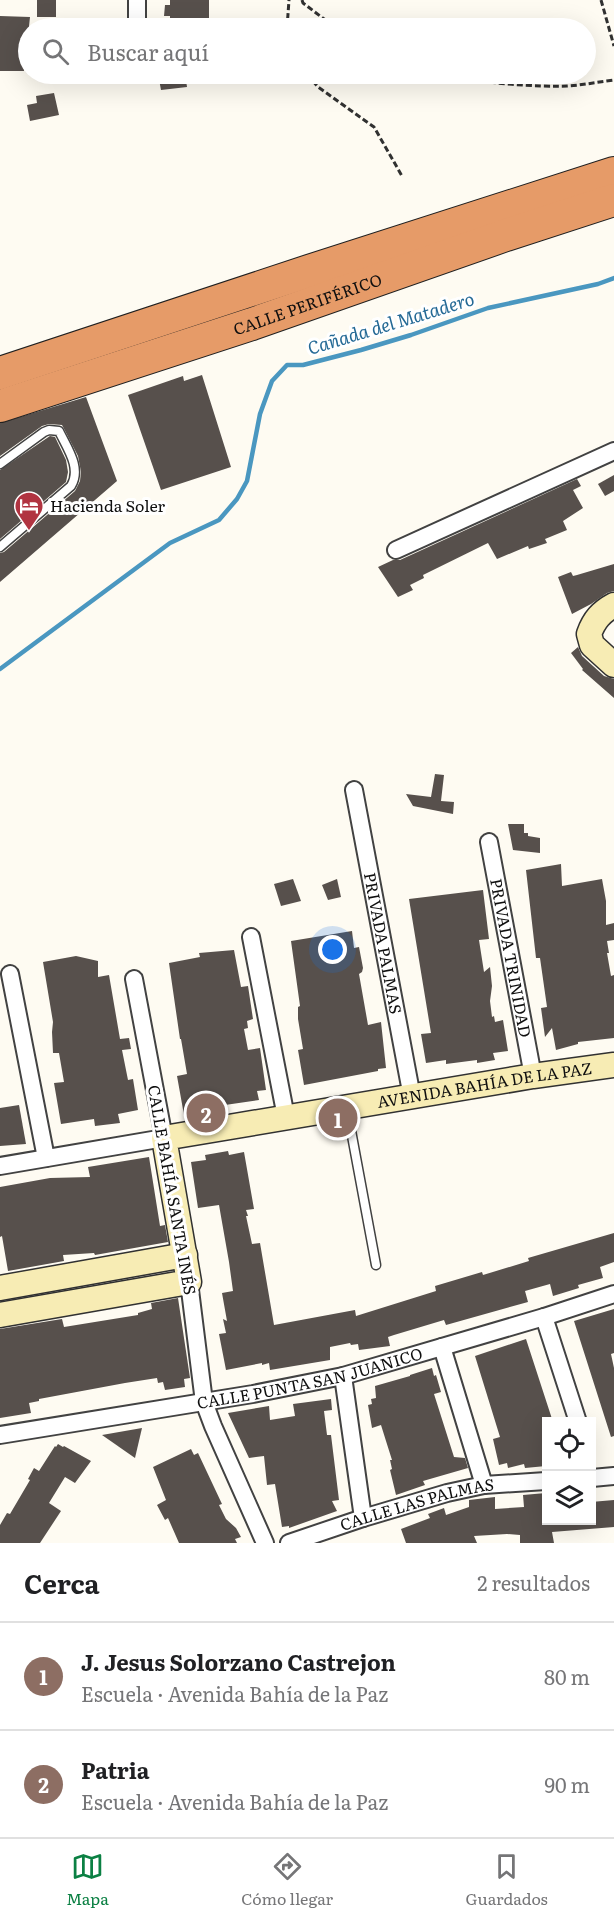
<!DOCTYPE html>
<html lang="es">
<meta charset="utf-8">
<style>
:root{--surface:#fff;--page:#f6f6f6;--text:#202124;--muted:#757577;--line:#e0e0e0;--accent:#0b8043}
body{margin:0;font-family:Literata,serif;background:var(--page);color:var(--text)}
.controls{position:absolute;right:18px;bottom:18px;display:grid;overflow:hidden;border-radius:0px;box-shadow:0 6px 24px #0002}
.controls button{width:54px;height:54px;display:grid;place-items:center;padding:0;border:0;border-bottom:2px solid var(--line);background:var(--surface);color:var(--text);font:30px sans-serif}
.you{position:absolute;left:333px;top:950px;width:21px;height:21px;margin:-15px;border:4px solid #fff;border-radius:50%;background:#1a73e8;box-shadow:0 0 0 9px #1a73e833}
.badge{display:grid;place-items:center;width:39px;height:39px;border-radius:50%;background:var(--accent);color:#fff;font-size:20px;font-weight:700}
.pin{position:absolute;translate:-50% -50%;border:3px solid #fff;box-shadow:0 2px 6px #0006}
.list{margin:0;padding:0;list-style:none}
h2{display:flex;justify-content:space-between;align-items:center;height:78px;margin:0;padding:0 24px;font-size:26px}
h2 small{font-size:20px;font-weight:400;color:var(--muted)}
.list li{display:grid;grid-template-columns:39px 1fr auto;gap:18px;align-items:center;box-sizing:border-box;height:108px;padding:0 24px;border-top:2px solid var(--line)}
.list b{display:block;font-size:22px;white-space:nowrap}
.list p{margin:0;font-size:20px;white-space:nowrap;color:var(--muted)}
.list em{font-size:20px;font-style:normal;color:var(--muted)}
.icon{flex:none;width:33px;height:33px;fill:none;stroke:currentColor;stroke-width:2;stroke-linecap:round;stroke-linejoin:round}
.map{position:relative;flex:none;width:614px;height:1543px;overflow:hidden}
.search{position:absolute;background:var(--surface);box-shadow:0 6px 24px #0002;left:18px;right:18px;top:18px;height:66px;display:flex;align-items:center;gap:15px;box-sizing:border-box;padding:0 21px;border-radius:33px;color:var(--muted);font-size:22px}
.sheet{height:294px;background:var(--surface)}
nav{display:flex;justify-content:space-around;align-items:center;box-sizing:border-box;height:84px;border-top:2px solid var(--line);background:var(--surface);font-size:16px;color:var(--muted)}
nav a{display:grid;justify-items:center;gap:3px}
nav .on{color:var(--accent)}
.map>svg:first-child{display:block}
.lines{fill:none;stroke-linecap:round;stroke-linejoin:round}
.stream{stroke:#4a97c0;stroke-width:4.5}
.building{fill:#57504c}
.lane-casing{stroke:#424242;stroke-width:11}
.street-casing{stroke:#424242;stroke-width:20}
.secondary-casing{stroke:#313131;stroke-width:27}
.highway-casing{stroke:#202020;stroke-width:34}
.path{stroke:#313131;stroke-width:3;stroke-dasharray:6 3;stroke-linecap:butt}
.lane{stroke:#fff;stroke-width:8}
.street{stroke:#fff;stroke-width:16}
.secondary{stroke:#f7ecb4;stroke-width:24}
.highway{stroke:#e69b68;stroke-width:32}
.labels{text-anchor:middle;stroke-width:6;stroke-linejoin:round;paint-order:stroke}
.street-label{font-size:16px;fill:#0f0f0f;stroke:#fff}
.poi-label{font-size:16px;fill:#0f0f0f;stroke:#fff;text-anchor:start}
.water-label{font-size:18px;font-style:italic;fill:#246995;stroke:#fff}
</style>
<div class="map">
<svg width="614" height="1543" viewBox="0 0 614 1543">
<rect width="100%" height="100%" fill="#fefbf2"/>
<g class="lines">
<path class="stream" d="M 0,669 L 170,543 L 219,520 L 237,499 L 247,481 L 260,414 L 272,381 L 287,365 L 303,365 L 361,350 L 411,335 L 488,308 L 598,284 L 614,278"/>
</g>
<g class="building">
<rect x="37" y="0" width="19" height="17"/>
<path d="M 170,0 L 209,0 L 209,28 L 170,25 L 170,16 L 164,16 L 165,5 L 170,5 Z"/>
<path d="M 0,16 L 30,17 L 28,36 L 23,36 L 24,71 L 0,71 Z"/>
<path d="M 158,74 L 185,74 L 187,87 L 161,90 Z"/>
<path d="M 54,93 L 59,115 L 30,121 L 27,105 L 37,103 L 36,96 Z"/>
<path d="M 202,375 L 231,467 L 161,490 L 128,395 L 183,376 L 184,381 Z"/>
<path d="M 86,397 L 117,481 L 0,582 L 0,553 L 4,552 L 75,491 L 80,481 L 81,472 L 78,456 L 62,425 L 49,424 L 42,426 L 0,456 L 0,423 Z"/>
<path d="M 50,436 L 55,437 L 66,460 L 68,472 L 66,482 L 0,539 L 0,470 Z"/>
<path d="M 614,475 L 614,491 L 605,496 L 598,484 Z"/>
<path d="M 577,479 L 581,486 L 573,490 L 583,508 L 563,521 L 567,530 L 545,539 L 547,543 L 529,549 L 528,546 L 497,559 L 488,543 L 423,575 L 424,578 L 410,585 L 413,590 L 398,597 L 378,567 L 393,560 L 400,560 Z"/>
<path d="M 614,564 L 614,591 L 607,593 L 591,604 L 572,614 L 558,577 L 571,572 L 573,576 L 577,575 Z"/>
<path d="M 578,647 L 582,656 L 604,676 L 614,679 L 614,698 L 582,670 L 583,669 L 571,653 Z"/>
<path d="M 435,774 L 444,775 L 441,801 L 454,802 L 453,814 L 413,806 L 406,794 L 431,797 Z"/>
<path d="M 508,824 L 524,824 L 524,833 L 528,833 L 528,836 L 540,838 L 540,853 L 513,850 Z"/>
<path d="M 561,864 L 562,886 L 602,879 L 606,901 L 606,925 L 614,923 L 614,940 L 607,941 L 609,953 L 607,953 L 611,976 L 614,975 L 614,1038 L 578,1042 L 578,1044 L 556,1050 L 552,1028 L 545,1037 L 541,1008 L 547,1007 L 540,958 L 536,958 L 526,870 Z"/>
<path d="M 293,879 L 301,901 L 281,906 L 274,884 Z"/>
<path d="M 337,879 L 341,897 L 328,900 L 322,885 Z"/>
<path d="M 483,890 L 489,939 L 479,940 L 484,972 L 490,967 L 492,986 L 490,1001 L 492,1017 L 494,1016 L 495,1022 L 503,1020 L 508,1051 L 493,1053 L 495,1060 L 477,1063 L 477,1060 L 446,1064 L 446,1060 L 426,1063 L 421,1034 L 431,1033 L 409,899 Z"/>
<path d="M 352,931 L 354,948 L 359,947 L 363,968 L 362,972 L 359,974 L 368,1025 L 381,1022 L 386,1068 L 378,1069 L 378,1071 L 304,1085 L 298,1050 L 303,1049 L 298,1019 L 298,1007 L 300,1006 L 291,941 Z"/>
<path d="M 234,950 L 241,987 L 248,986 L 253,1019 L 247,1021 L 248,1028 L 244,1029 L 248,1050 L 260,1048 L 266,1090 L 257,1091 L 259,1100 L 225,1105 L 225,1107 L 184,1115 L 177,1076 L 187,1074 L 181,1039 L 180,1039 L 169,963 L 200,957 L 199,953 Z"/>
<path d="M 76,956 L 98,961 L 98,977 L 109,975 L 120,1039 L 129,1038 L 131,1049 L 122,1050 L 128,1080 L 133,1079 L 138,1110 L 118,1114 L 120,1123 L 95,1126 L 94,1119 L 61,1124 L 54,1083 L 64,1082 L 59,1053 L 53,1053 L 52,1032 L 53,1022 L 43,962 Z"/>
<path d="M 19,1105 L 26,1144 L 0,1146 L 0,1108 Z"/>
<path d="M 228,1151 L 229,1155 L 244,1152 L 254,1209 L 246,1210 L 248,1216 L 246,1216 L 252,1244 L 260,1243 L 274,1325 L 355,1310 L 356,1316 L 436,1291 L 435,1286 L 482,1272 L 483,1275 L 529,1261 L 528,1258 L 614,1233 L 614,1262 L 600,1267 L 603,1278 L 578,1285 L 579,1288 L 553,1296 L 550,1284 L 525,1291 L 528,1302 L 446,1325 L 444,1320 L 394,1335 L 388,1337 L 390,1346 L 359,1350 L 358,1344 L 351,1345 L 350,1343 L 330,1347 L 330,1360 L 270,1370 L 269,1363 L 262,1365 L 262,1363 L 226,1370 L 219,1334 L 226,1333 L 223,1319 L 227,1321 L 222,1293 L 233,1291 L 229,1262 L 219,1205 L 198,1208 L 191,1162 L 206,1160 L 205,1155 Z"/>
<path d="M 149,1157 L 160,1226 L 165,1225 L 168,1242 L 95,1255 L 94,1253 L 63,1255 L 64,1261 L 8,1271 L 2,1236 L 0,1237 L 0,1187 L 50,1178 L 90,1177 L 88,1167 Z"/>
<path d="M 178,1298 L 190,1378 L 184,1379 L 185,1387 L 165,1390 L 163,1382 L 158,1383 L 157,1378 L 125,1383 L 39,1399 L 39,1401 L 29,1403 L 31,1413 L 0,1418 L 0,1329 L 62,1319 L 64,1327 L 138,1315 L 138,1313 L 152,1309 L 151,1303 Z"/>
<path d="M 614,1309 L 614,1353 L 611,1354 L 614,1368 L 614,1436 L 611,1437 L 574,1321 Z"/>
<path d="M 526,1339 L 553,1422 L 546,1422 L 546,1466 L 525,1468 L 524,1464 L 508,1468 L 507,1463 L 499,1465 L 493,1439 L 500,1437 L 475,1356 Z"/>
<path d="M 432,1368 L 434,1376 L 436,1375 L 441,1392 L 434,1394 L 454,1457 L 465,1458 L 468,1468 L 423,1481 L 425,1485 L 396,1495 L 390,1470 L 392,1469 L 390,1460 L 392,1460 L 386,1441 L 381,1425 L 372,1428 L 368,1405 L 372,1404 L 371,1399 L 376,1398 L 375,1386 L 410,1376 L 410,1375 Z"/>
<path d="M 331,1399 L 332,1410 L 324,1411 L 327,1435 L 331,1435 L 339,1500 L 332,1501 L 337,1511 L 289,1528 L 289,1526 L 282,1527 L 275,1484 L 267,1485 L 264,1456 L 249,1458 L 228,1413 L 269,1406 L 270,1420 L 295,1416 L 293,1404 Z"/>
<path d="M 142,1428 L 135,1458 L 102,1435 Z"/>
<path d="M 58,1444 L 63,1447 L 64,1446 L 91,1461 L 75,1483 L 65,1477 L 49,1503 L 61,1511 L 40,1543 L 0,1543 L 0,1525 L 7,1513 L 10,1514 L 30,1480 L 28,1479 L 34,1468 L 39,1471 L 55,1446 L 56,1447 Z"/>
<path d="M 191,1449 L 194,1455 L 198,1453 L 222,1504 L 219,1505 L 226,1519 L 236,1528 L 241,1537 L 235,1539 L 237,1543 L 179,1543 L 168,1518 L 165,1520 L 157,1505 L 166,1500 L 153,1467 Z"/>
<path d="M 546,1493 L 546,1521 L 591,1521 L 591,1529 L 591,1502 L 614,1500 L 614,1527 L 552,1532 L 554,1543 L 520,1543 L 520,1535 L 507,1534 L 474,1536 L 477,1543 L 406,1543 L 401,1529 L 430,1518 L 428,1514 L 444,1508 L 446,1515 L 469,1507 L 469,1500 L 495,1497 L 495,1509 L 524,1507 L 523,1495 Z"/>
</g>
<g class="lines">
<g class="lane-casing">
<g id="lane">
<path d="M 0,464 L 44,432 L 49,430 L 59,431 C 67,448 82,468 71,486 L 0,547"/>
<path d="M 347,1109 L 376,1265"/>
</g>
</g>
<g class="street-casing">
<g id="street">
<path d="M 137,28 L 137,0"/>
<path d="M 396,550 L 614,451"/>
<path id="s1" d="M 354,790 L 412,1097"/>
<path id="s2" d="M 489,842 L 533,1076"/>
<path d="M 251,937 L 286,1117"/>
<path d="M 10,974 L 46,1158"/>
<path d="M 0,1166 L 164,1138 L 134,979"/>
<path d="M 189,1282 L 204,1402 L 213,1426 L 265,1543"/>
<path d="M 544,1317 L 578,1422"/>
<path d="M 442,1347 L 484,1485"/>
<path d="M 343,1376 L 363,1518"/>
<path id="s3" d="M 0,1435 L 253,1394 L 343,1376 L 544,1317 L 614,1294"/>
<path d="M 592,1478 L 614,1476"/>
<path id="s4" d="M 289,1543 L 363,1518 L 447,1493 L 484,1485 L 546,1481"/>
</g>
</g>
<g class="secondary-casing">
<g id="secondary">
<path d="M 614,605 C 601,612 594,620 589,634 L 592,645 L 614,665"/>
<path d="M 0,1288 L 185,1255"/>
<path id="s5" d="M 0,1315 L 189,1282 L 164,1138 L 533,1076 L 614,1065"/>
</g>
</g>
<g class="highway-casing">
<g id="highway">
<path d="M 0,373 L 309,271 L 614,173"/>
<path id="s6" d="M 0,406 L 252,324 L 506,235 L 614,200"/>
</g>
</g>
<g class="path">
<path d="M 302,0 L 303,3 L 332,25 L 344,28"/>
<path d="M 601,0 L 614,46"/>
<path d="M 287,28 L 289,0"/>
<path d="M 307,74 L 318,87 L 374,127 L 402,176"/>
<path d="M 455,74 C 473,84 544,87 567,86 C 583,85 598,82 614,80"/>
</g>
<use href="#lane" class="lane"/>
<use href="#street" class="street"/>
<use href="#secondary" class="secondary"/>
<use href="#highway" class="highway"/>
</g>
<defs>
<g id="hotel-pin" transform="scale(1.5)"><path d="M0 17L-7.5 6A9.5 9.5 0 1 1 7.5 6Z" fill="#b13441" stroke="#fff"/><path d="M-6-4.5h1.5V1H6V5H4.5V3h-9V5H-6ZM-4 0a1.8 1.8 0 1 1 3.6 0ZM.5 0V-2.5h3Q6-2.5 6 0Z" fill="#fff"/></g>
</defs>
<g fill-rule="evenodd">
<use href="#hotel-pin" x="29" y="506"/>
</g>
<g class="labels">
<g class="street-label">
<text dy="6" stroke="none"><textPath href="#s6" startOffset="324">CALLE PERIFÉRICO</textPath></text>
<text dy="6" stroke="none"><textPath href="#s1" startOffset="156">PRIVADA PALMAS</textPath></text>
<text dy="6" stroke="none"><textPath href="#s2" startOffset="118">PRIVADA TRINIDAD</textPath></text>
<text dy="6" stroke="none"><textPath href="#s5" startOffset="663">AVENIDA BAHÍA DE LA PAZ</textPath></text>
<text transform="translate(172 1190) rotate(80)" y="6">CALLE BAHÍA SANTA INÉS</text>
<text dy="6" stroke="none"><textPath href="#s3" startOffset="315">CALLE PUNTA SAN JUANICO</textPath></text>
<text dy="6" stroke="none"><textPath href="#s4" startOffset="134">CALLE LAS PALMAS</textPath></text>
</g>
<g class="poi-label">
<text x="50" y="512">Hacienda Soler</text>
</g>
<g class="water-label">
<text transform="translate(391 324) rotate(-17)" y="6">Cañada del Matadero</text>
</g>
</g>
</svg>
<div class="controls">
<button><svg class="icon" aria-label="locate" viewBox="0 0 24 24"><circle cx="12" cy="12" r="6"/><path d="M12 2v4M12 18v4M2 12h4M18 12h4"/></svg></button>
<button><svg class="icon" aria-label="layers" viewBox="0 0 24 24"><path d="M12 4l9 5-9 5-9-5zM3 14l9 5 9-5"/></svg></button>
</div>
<div class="you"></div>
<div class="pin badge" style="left:338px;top:1118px;background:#8d6e63">1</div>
<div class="pin badge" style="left:206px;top:1113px;background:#8d6e63">2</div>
<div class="search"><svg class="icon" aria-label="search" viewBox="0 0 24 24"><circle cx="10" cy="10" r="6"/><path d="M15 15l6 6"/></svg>Buscar aquí</div>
</div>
<section class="sheet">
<h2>Cerca<small>2 resultados</small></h2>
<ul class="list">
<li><span class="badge" style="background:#8d6e63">1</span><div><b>J. Jesus Solorzano Castrejon</b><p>Escuela · Avenida Bahía de la Paz</p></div><em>80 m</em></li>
<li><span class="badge" style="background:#8d6e63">2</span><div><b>Patria</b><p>Escuela · Avenida Bahía de la Paz</p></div><em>90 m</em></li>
</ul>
</section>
<nav>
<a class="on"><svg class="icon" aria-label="map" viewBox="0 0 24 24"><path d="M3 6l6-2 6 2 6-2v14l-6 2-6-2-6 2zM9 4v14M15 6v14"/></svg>Mapa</a>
<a><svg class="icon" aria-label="directions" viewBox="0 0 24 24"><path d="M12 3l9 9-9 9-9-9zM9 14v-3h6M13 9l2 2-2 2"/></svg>Cómo llegar</a>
<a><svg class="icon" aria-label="saved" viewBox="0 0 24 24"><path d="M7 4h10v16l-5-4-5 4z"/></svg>Guardados</a>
</nav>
